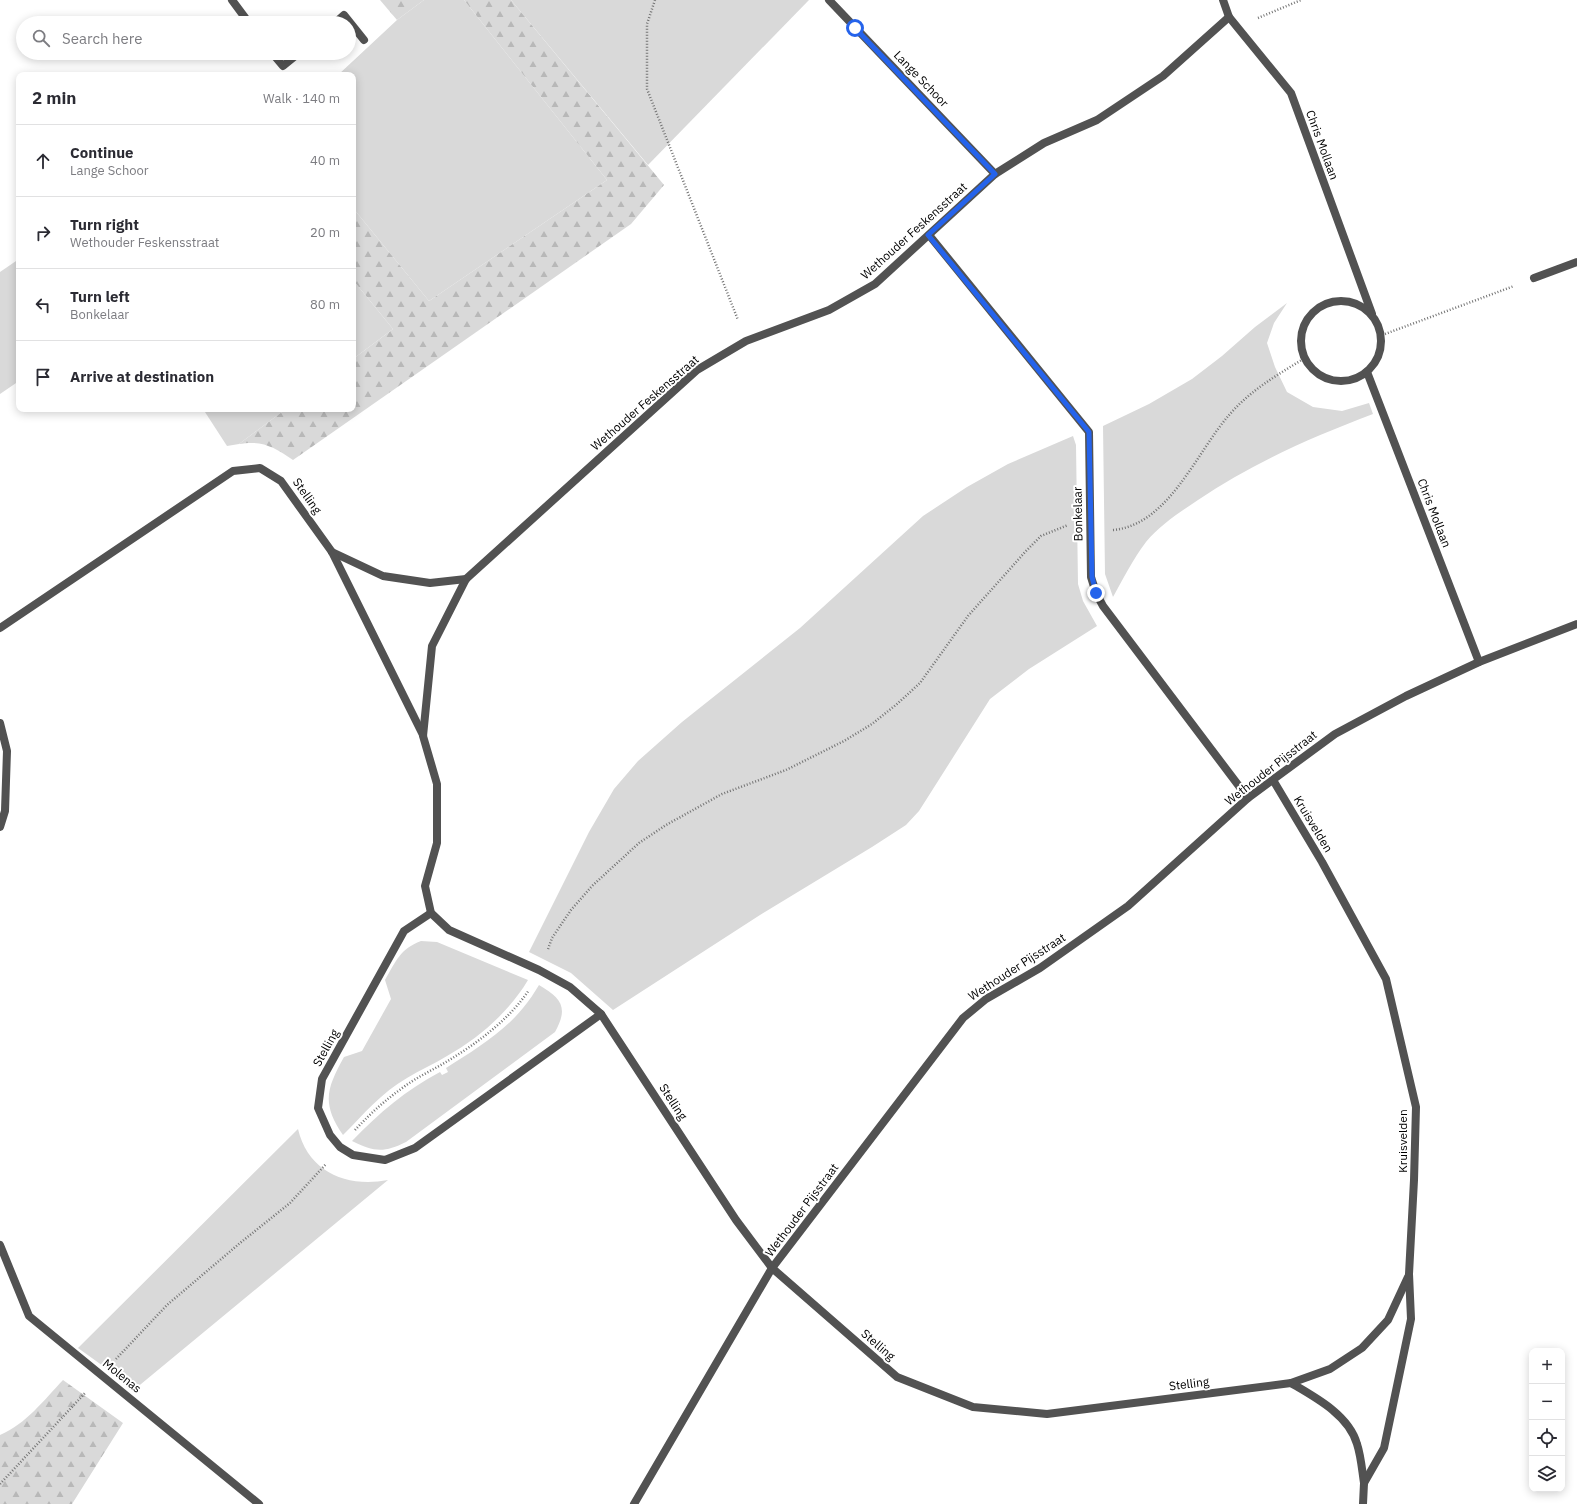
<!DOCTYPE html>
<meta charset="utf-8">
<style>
:root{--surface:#fff;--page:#f7f7f7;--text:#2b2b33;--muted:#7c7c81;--line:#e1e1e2}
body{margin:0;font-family:"IBM Plex Sans",sans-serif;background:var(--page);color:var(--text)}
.controls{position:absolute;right:12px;bottom:12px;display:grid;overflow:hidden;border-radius:8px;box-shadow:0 2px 10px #0003}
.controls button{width:36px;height:36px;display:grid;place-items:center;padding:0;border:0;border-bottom:1px solid var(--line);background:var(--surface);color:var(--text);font:20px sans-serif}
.stop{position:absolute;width:12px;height:12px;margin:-9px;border:3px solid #2563eb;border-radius:50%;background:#fff}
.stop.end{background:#2563eb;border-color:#fff;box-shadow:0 1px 4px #0008}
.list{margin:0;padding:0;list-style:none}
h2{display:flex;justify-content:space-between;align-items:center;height:52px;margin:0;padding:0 16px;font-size:17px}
h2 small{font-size:13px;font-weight:400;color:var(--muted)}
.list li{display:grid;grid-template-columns:26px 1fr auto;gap:12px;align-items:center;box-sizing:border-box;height:72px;padding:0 16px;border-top:1px solid var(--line)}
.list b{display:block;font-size:15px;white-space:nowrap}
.list p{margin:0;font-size:13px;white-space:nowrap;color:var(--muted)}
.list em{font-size:13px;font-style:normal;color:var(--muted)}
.icon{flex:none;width:22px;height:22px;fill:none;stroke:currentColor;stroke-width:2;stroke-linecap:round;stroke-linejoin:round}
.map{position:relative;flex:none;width:1577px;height:1504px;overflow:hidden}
.search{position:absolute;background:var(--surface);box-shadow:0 2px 10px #0003;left:16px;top:16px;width:340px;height:44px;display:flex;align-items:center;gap:10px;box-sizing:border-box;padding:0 14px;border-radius:22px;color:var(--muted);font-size:15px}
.panel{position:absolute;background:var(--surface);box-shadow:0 2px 10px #0003;left:16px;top:72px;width:340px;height:340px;border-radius:8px}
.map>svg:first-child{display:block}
.green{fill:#d9d9d9}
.forest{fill:url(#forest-firs)}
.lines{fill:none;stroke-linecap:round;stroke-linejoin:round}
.path{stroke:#747474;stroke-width:2.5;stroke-dasharray:1 2;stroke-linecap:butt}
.service{stroke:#525252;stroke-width:8}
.minor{stroke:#525252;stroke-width:8}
.route{stroke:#2563eb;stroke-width:5}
.labels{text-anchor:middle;stroke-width:4;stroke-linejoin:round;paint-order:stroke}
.street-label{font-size:12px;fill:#000;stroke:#fff}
</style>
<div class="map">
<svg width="1577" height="1504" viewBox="0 0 1577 1504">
<defs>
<pattern id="forest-firs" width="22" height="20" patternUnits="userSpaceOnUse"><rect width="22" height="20" fill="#d9d9d9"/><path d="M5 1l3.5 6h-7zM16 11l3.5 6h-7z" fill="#b8b8b8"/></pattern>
</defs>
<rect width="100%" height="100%" fill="#fff"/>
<g class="green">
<path d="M 424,0 L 464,0 L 607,180 L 429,301 L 353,208 L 353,75 L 338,75 L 397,20 Z"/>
<path d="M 511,0 L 809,0 L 648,165 Z"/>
<path d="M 19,259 L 19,381 L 0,394 L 0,272 Z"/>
<path d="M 353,280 L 393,329 L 353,359 Z"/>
<path d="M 1287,303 L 1274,323 L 1267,343 L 1275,367 L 1287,392 L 1313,407 L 1342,411 L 1369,403 L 1373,414 C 1312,437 1253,463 1198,500 C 1180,512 1160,525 1146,542 C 1133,559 1123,579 1113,597 L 1105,574 L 1103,426 L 1149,404 L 1192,379 L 1222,356 L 1255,327 Z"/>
<path d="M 203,409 L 286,409 L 239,444 L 227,446 Z"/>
<path d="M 1073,436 L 1076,445 L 1078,584 L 1083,601 L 1097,626 L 1029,669 L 990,699 L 933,789 L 919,811 L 906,825 L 872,847 L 760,915 L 613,1010 L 571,973 L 529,952 L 589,832 L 614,789 L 638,761 L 682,722 L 800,628 L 923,516 L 967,487 L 1008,464 Z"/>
<path d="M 421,941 L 437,942 L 528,980 C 509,1012 479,1038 447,1056 C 434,1064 420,1070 407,1078 C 382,1092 363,1115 343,1135 C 321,1103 327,1088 344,1057 L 362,1051 L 391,999 L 385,980 C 396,961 400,949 421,941 Z"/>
<path d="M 539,985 C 561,998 569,1007 555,1032 L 406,1142 C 384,1153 374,1152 352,1141 C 379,1113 406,1090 440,1072 L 442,1075 L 448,1072 L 446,1068 C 473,1051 503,1033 523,1008 C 529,1001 534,993 539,985 Z"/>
<path d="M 298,1129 C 308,1172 347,1188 388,1180 L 135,1389 L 78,1348 Z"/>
</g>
<g class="forest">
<path d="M 380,0 L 424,0 L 397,20 Z"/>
<path d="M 464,0 L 511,0 L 664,185 L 631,224 L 293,460 C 274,447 262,440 239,444 L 286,409 L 353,409 L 353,359 L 393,329 L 353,280 L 353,208 L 429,301 L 607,180 Z"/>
<path d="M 63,1380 L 123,1423 L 72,1504 L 0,1504 L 0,1435 C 26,1424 44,1400 63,1380 Z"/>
</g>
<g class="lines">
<g class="path">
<path d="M 655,0 L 647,24 L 647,89 L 738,320"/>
<path d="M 1258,18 L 1301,0"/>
<path d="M 1385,334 L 1514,286"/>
<path d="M 1113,530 C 1169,525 1196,452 1230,414 C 1251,390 1277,375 1305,358"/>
<path d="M 548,949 L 552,938 L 571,910 L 592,886 L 639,843 L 666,825 L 722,794 L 786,770 L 844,741 L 872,724 L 897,704 L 920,683 L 968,616 L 1026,551 L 1041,536 L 1068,525"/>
<path d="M 355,1130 C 369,1115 384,1101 401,1089 C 415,1078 431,1071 446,1062 C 476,1044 509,1020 529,990"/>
<path d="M 116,1359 L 167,1305 L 240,1243 L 290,1203 L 326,1164"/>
<path d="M 0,1484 L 86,1392"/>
</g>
<g class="service">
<path d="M 232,0 L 249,23"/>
<path d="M 335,23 L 344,15 L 364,40"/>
<path d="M 272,53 L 283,66 L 299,53"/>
<path d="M 1534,278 L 1577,262"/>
</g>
<g class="minor">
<path d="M 829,0 L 995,174"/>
<path d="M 1223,0 L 1229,17 L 1291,93 L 1372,314"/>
<path d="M 1229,17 L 1163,76 L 1097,120 L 1044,143 L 995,174 L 875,284 L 829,310 L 746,341 L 697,370 L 466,579 L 432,646 L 423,736 L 437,784 L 437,843 L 425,886 L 431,913 L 449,930 L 539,970 L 570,987 L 601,1014 L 736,1220 L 772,1268 L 897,1377 L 973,1407 L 1047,1414 L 1291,1383"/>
<path d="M 929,235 L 1089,432 L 1091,577 L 1096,593 L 1103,606 L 1248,798"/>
<circle cx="1341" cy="341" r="40"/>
<path d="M 1367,372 L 1479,662"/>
<path d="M 332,552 L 383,576 L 430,583 L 466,579"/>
<path d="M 0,628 L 233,471 L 260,468 L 281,481 L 332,552 L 423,735"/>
<path d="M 0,723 L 7,751 L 5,811 L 0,827"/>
<path d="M 1273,780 L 1322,862 L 1386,979 L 1416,1107 L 1414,1180 L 1409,1274 L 1411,1319 L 1384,1448 L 1364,1483 L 1363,1504"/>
<path d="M 431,913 L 404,931 L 322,1079 L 318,1108 L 330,1135 L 340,1147 L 353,1155 L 385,1160 L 415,1148 L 601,1014"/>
<path d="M 0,1245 L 29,1316 L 259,1504"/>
<path d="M 1364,1483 C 1362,1470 1361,1456 1357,1444 C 1349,1415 1315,1397 1291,1383 L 1330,1369 L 1362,1348 L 1388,1320 L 1408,1277"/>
<path d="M 634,1504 L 772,1268 L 963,1018 L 986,999 L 1040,968 L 1128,906 L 1248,798 L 1335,734 L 1406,696 L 1479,662 L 1577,624"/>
</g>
</g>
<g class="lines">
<path class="route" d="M 855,28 L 995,174 L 928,235 L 1089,432 L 1092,577 L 1096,593"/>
</g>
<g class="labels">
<g class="street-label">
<text transform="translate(921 79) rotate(46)" y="4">Lange Schoor</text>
<text transform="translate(1322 145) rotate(70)" y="4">Chris Mollaan</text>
<text transform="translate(914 231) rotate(-42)" y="4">Wethouder Feskensstraat</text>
<text transform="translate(645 403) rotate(-41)" y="4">Wethouder Feskensstraat</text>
<text transform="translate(307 496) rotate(55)" y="4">Stelling</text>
<text transform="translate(1434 513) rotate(69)" y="4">Chris Mollaan</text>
<text transform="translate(1078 514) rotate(-91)" y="4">Bonkelaar</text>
<text transform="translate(1271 768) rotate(-38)" y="4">Wethouder Pijsstraat</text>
<text transform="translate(1313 824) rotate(59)" y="4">Kruisvelden</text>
<text transform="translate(1017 967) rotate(-33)" y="4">Wethouder Pijsstraat</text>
<text transform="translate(326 1048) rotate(-61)" y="4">Stelling</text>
<text transform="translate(673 1102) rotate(57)" y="4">Stelling</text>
<text transform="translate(1403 1141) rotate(-90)" y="4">Kruisvelden</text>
<text transform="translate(802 1210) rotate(-53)" y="4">Wethouder Pijsstraat</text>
<text transform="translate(878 1345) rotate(41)" y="4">Stelling</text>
<text transform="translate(122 1376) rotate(39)" y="4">Molenas</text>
<text transform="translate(1189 1384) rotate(-7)" y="4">Stelling</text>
</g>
</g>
</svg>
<div class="controls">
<button>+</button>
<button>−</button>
<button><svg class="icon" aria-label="locate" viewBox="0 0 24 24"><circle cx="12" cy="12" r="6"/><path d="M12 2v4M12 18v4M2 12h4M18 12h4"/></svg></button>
<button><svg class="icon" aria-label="layers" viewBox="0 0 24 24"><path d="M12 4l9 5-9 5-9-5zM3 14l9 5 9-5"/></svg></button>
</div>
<div class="stop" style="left:855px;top:28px"></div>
<div class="stop end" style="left:1096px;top:593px"></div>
<div class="search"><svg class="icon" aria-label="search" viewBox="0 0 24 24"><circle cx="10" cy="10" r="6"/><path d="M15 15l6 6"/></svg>Search here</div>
<section class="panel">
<h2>2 min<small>Walk · 140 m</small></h2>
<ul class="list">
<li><svg class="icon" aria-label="ahead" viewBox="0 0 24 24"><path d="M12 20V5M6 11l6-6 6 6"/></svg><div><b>Continue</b><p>Lange Schoor</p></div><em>40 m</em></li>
<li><svg class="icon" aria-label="right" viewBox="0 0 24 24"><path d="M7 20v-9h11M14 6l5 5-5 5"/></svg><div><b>Turn right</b><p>Wethouder Feskensstraat</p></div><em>20 m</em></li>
<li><svg class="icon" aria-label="left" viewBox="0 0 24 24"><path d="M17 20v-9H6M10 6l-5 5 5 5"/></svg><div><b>Turn left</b><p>Bonkelaar</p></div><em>80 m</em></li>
<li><svg class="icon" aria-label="arrive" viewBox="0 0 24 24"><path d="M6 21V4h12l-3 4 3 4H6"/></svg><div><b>Arrive at destination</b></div></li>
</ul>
</section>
</div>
